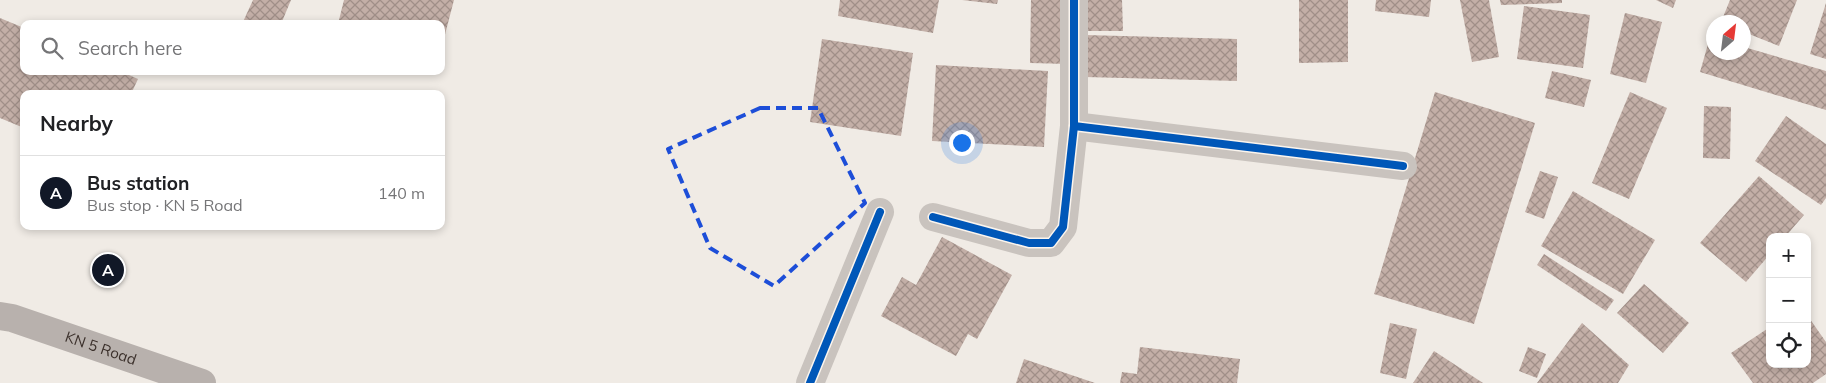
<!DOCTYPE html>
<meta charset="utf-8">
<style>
:root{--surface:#fff;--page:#f6f6f6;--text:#202124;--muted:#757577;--line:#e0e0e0;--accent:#111827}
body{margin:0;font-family:Mulish,sans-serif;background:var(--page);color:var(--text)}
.controls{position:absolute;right:15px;bottom:15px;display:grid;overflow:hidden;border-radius:10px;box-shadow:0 2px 8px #0003}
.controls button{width:45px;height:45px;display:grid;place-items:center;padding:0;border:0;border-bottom:1px solid var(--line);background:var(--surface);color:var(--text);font:25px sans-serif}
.compass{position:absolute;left:1706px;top:15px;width:45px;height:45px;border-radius:50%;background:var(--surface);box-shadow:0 2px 8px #0003;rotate:28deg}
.you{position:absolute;left:961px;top:142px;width:18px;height:18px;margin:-12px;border:4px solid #fff;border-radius:50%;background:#1a73e8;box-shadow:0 0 0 8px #1a73e833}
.badge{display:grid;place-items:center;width:32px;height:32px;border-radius:50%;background:var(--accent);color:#fff;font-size:16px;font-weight:700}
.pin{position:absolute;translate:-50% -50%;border:2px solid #fff;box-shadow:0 1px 5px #0006}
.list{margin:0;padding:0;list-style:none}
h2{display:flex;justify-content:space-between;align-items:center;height:65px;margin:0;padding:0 20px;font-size:21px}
h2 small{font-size:16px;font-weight:400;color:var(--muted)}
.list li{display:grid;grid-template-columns:32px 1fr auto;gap:15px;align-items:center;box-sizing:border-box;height:75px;padding:0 20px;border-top:1px solid var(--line)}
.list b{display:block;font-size:19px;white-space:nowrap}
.list p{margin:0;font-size:16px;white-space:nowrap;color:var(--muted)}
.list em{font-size:16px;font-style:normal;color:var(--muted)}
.icon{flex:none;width:28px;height:28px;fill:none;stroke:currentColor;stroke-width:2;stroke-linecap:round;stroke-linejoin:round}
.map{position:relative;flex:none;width:1826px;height:383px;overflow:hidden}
.search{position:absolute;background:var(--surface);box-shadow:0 2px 8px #0003;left:20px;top:20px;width:425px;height:55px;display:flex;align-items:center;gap:12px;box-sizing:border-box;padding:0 18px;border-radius:10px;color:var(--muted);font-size:19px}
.panel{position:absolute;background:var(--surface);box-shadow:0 2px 8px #0003;left:20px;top:90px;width:425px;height:140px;border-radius:10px}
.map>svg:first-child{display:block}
.building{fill:url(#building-cross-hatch)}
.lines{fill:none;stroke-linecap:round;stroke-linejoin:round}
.minor{stroke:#c9c3be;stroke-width:28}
.major{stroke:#b8b1ad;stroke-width:28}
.cycleway-casing{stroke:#fbf5ee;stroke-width:11}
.cycleway{stroke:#0057b8;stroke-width:8}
.marked{fill:none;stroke:#1d4ed8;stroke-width:4;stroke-dasharray:10 6;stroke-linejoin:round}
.labels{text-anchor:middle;stroke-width:4;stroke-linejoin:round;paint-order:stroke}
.street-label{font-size:15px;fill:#3b302b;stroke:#fbf5ee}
</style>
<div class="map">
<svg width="1826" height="383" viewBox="0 0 1826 383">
<defs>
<pattern id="building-cross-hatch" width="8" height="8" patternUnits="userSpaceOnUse" patternTransform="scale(1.25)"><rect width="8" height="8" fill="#c3afa7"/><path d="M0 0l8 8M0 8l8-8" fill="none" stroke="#a08f88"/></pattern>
</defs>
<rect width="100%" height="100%" fill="#f0ebe5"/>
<g class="building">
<path d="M 253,0 L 291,0 L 281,24 L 242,24 Z"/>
<path d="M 344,0 L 454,0 L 442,46 L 441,24 L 338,24 Z"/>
<path d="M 840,0 L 939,0 L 933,33 L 838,16 Z"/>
<path d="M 962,0 L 998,0 L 997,4 Z"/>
<path d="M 1031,0 L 1070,0 L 1068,64 L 1030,63 Z"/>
<path d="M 1085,0 L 1122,0 L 1123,31 L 1085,31 Z"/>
<path d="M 1299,0 L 1348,0 L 1348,62 L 1299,63 Z"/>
<path d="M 1376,0 L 1431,0 L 1429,17 L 1375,11 Z"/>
<path d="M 1460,0 L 1489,0 L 1499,57 L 1472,62 Z"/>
<path d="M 1500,0 L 1562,0 L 1562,3 L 1501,5 Z"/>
<path d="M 1656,0 L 1676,0 L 1673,8 Z"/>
<path d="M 1730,0 L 1797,0 L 1779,46 L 1744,32 L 1744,22 L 1721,22 Z"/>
<path d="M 1826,3 L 1826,59 L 1810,54 Z"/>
<path d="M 1524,6 L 1590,15 L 1583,68 L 1517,59 Z"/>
<path d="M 1625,13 L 1662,22 L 1646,83 L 1610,74 Z"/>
<path d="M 0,18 L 24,28 L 24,71 L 120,71 L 138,79 L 131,94 L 24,94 L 24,128 L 0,118 Z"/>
<path d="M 1085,35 L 1237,39 L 1237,81 L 1085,77 Z"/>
<path d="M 1710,37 L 1714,38 L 1714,52 L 1744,52 L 1744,47 L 1826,71 L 1826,110 L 1700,72 Z"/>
<path d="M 822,39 L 913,53 L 901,136 L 810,122 Z"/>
<path d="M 936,65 L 1048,71 L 1044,147 L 932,141 Z"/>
<path d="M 1552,71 L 1591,80 L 1584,107 L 1545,98 Z"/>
<path d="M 1435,92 L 1535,123 L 1474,324 L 1374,294 Z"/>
<path d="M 1630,92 L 1667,108 L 1629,199 L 1592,183 Z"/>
<path d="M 1704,106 L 1731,107 L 1730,159 L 1703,158 Z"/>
<path d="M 1786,116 L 1826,144 L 1826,198 L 1821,205 L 1755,161 Z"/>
<path d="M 1540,171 L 1558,177 L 1544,219 L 1525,212 Z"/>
<path d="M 1759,176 L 1804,215 L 1785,237 L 1770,237 L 1770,254 L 1746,282 L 1700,243 Z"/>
<path d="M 1573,191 L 1655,240 L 1623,294 L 1541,246 Z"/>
<path d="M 942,237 L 1012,275 L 977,339 L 968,334 L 956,356 L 881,316 L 902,277 L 916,285 Z"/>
<path d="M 1544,254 L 1614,300 L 1606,311 L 1537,265 Z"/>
<path d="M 1644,284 L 1689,323 L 1663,353 L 1617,313 Z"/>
<path d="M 1807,315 L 1826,342 L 1826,374 L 1813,383 L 1753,383 L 1731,353 L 1770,327 L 1770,364 L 1807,364 Z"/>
<path d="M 1390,323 L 1417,329 L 1406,379 L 1380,373 Z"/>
<path d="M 1582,323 L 1629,365 L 1618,383 L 1537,383 Z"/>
<path d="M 1140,347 L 1240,359 L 1237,383 L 1120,383 L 1122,372 L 1137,374 Z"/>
<path d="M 1528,347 L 1546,354 L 1537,378 L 1519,371 Z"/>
<path d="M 1434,351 L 1483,383 L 1413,383 Z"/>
<path d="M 1024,359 L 1095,383 L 1016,383 Z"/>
</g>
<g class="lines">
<g class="minor">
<path d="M 1074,126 L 1403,166"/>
<path d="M 933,217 L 1029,243 L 1051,243 L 1063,227 L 1074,126 L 1074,0"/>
<path d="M 810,383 L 880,212"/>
</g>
<path class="major" id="s1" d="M 0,316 L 12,318 L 202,383"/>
<g class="cycleway-casing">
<g id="cycleway">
<path d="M 1074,126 L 1403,166"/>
<path d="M 933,217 L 1029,243 L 1051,243 L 1063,227 L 1074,126 L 1074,0"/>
<path d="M 810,383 L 880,212"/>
</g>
</g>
<use href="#cycleway" class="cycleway"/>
</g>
<path class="marked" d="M 760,108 L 818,108 L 865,203 L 774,286 L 710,248 L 668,149 Z"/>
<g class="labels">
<g class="street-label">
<text dy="5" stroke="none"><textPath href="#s1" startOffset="106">KN 5 Road</textPath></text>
</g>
</g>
</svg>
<div class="controls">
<button>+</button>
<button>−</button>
<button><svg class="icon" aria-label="locate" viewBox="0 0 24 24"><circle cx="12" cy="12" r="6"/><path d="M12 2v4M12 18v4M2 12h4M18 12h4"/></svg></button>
</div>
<svg class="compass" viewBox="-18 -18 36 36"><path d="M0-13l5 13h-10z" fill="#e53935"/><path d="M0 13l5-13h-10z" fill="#757577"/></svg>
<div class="you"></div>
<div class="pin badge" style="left:108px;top:270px">A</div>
<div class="search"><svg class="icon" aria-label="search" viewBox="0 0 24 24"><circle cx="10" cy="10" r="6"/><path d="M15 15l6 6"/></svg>Search here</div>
<section class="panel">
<h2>Nearby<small></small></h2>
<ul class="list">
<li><span class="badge">A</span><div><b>Bus station</b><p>Bus stop · KN 5 Road</p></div><em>140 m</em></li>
</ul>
</section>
</div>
